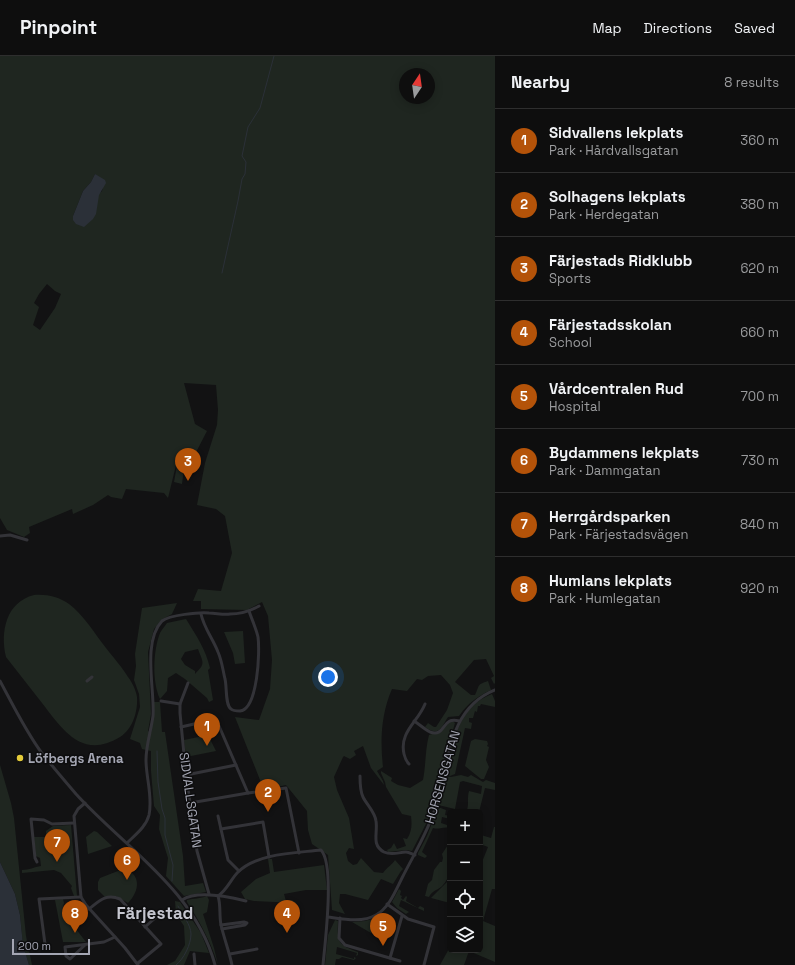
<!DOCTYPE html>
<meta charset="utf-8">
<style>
:root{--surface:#0e0e0e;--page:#171717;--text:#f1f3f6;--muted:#9b9c9e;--line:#2e2e2e;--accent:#b45309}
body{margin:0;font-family:"Space Grotesk",sans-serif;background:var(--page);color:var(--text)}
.controls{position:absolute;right:12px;bottom:12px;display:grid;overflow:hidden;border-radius:6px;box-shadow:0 2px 10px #0003}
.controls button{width:36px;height:36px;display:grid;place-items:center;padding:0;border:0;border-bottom:1px solid var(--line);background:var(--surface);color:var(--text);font:20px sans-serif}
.compass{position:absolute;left:399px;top:12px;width:36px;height:36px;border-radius:50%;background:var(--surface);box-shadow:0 2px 10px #0003;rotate:13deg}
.scale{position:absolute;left:12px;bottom:10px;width:78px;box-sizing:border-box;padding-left:4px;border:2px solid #a4a6b3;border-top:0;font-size:11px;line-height:14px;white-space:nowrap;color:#a4a6b3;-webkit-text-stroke:3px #0d0d0e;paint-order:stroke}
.you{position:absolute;left:328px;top:621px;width:14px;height:14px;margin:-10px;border:3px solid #fff;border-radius:50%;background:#1a73e8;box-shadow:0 0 0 6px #1a73e833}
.badge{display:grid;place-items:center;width:26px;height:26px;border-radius:50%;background:var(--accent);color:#fff;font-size:13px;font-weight:700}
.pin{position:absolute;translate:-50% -33px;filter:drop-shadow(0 1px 2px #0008)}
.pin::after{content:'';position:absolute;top:21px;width:14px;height:12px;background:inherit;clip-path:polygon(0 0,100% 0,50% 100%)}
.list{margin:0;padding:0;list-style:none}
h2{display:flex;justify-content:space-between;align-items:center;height:52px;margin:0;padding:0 16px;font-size:17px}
h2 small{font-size:13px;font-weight:400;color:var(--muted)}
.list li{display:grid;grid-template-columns:26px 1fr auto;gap:12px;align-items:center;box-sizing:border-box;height:64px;padding:0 16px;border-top:1px solid var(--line)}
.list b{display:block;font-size:15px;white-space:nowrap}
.list p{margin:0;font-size:13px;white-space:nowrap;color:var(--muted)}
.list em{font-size:13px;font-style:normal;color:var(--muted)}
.icon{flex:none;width:22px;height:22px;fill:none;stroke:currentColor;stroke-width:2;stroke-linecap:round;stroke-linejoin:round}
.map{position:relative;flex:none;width:495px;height:909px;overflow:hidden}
header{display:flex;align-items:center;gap:24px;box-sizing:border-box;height:56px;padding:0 20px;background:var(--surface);border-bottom:1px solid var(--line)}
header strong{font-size:19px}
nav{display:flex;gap:22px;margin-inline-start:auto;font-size:14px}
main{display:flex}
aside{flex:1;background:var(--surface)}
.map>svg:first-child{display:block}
.green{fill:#1f2620;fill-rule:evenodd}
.water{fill:#2b3038}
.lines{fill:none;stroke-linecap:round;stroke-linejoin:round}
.stream{stroke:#2b3038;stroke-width:1}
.minor{stroke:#333338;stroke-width:3}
.poi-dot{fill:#e4cb3a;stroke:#0d0d0e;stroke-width:1.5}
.labels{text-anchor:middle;stroke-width:3;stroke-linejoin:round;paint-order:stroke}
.poi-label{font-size:13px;font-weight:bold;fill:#a4a6b3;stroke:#0d0d0e;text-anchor:start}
.street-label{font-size:13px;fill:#a4a6b3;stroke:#0d0d0e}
.district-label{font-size:17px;font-weight:bold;fill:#c5c6cf;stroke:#0d0d0e}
</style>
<header>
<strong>Pinpoint</strong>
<nav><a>Map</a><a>Directions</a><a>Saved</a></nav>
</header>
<main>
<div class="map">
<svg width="495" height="909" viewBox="0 0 495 909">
<rect width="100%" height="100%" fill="#121213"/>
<g class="green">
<path d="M 0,0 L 495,0 L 495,627 L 494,628 L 491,622 L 494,620 L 486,603 L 474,604 L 455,626 L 471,639 L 475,639 C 480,629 476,629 488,625 L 491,634 C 478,640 467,648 459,660 L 448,661 C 441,672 439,681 425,671 L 428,667 L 434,671 L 436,671 L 447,654 L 453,637 L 450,629 L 441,619 L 428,620 L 422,624 L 417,623 L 407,635 L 392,633 C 381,658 380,685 383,711 L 377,715 L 383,725 L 384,729 L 371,712 L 363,690 L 354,695 L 356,699 L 350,703 L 344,700 L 343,701 L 334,721 L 337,734 L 349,762 L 354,793 L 349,792 L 346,797 L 348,805 L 353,809 L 357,808 L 361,802 L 374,816 L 383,817 C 387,811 392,809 395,804 L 403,813 L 401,815 L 393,828 L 381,823 L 368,844 L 345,838 L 340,838 L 339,847 L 345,858 L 332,854 L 328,799 L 312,788 L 308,774 L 307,755 L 286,729 L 264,734 L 235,661 L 259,664 L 270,633 L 272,604 L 268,560 L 262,546 L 247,554 L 201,553 L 201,545 L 193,545 L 198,533 L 221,535 L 232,497 L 225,460 L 216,453 L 197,449 L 205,407 L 217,369 L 218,354 L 216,329 L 184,327 L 195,368 L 207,375 L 192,404 L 178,401 L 168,442 L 164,437 L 126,433 L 122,443 L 111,441 L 108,439 L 93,449 L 73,458 L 72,453 L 29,471 L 30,477 L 24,481 L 7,474 L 0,462 ZM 405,18 L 429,18 L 429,42 L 405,42 ZM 95,118 L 103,131 L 102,135 L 73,160 L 83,135 L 91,126 ZM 47,228 L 55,235 L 61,238 L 55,252 L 40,274 L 33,269 L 39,251 L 34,247 L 39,238 Z"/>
<path d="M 178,404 L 185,405 L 182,428 L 174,426 Z"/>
<path d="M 34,539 C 47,538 59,541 69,548 C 83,558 95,578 106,592 C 113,601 122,611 128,621 C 132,626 136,634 137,641 C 138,655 133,673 120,681 C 82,704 63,674 42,647 C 30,632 18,616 6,601 C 0,576 6,546 34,539 Z"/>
<path d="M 177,547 L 172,558 L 163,563 L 154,573 L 148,596 L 151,658 L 148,675 L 151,677 L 154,646 L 160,646 L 162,676 L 165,676 L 183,800 L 185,830 L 203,827 L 206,836 L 184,840 L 166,820 L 168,802 L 159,773 L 160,759 L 154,750 L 151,715 L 151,695 L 142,693 L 140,687 L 130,683 L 140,651 L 139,638 L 134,624 L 136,610 L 135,598 L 142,552 Z"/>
<path d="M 186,563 C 196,579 206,594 210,612 L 208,614 L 213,644 L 209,646 L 207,642 L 185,623 L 176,617 L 168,622 L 167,635 L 160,643 C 152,626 153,595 160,577 C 162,573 165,570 167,567 ZM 198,593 C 203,607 206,607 195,618 L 195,615 L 185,609 L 181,603 L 185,596 Z"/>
<path d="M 243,575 L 245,607 L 235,608 L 233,597 L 224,576 Z"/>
<path d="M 492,638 L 495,645 L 495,651 L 481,648 L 480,650 L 478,650 L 477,656 L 475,655 L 473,662 L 469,662 L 469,666 L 472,667 L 471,673 L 465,672 L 455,718 L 450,720 L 446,718 C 454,685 457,651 492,638 Z"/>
<path d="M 450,663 L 455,667 L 427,766 L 412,795 L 406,794 L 388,796 L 387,794 L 391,792 L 394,787 L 397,793 L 406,790 L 403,782 L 407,783 C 412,775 412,769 411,760 L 402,758 L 386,731 L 385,726 L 381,717 L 381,715 L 392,722 L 391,725 L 398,729 L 410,732 L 423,724 C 426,709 425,694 429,679 L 441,675 Z"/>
<path d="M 208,679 L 216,695 L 186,701 L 184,684 Z"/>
<path d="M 475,683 L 487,685 L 488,688 L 487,690 L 489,691 L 486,704 L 489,711 L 484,723 L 481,723 L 465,710 L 471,685 Z"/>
<path d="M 0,709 L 11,747 L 14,762 L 26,880 L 32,909 L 29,909 L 23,890 L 20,859 L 15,838 L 0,806 Z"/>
<path d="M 461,719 L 468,721 L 471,719 L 483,726 L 486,724 L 495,727 L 495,734 L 485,732 L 479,756 L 467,754 C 469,748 467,742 469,735 L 481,738 L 482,730 L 463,725 L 460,726 L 455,753 L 438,749 L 445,720 L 451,721 Z"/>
<path d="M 438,751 L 446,754 L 445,759 L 450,760 L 450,763 L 442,761 L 441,767 L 450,770 L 450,772 C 444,770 439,774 433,772 L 422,796 L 427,800 L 425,802 L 418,799 L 418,797 L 427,780 Z"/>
<path d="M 71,769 L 77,840 L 74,840 L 71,832 L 72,830 L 61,817 L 54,814 L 22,817 L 22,814 C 29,814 34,811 41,810 L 40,802 L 36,800 L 34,781 L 46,781 L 46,775 L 53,770 Z"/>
<path d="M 494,771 L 495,771 L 495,833 L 492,833 L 483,865 L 495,870 L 495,906 L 469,895 L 464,909 L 440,909 L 450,891 L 450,894 L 480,894 L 480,811 L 488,791 L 480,788 L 481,779 L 491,782 Z"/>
<path d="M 94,775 L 97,776 L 112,790 L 88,798 L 86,781 Z"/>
<path d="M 450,786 C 450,799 453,819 443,829 C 439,834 432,834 429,841 L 425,840 L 428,828 L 432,824 L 434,814 L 440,806 L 442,806 L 443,802 L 442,798 Z"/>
<path d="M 268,803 L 272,803 L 274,816 L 324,809 L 327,834 L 306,834 L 284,838 L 286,845 L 292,844 L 296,847 L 254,845 L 245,843 L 241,836 L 256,823 L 270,817 Z"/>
<path d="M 123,813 C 127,813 128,814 131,816 C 142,825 136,839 128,847 L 116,840 L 105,841 L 98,834 L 98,826 L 100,822 Z"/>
<path d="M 447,826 L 450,827 L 450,847 L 431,842 Z"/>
<path d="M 399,833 L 401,835 L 400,839 L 402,840 L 401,842 L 403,844 L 406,840 L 407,841 L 406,845 L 418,852 L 420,850 L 424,852 L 424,855 L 401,844 L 399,850 L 409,856 L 406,858 L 397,852 L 392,846 Z"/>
<path d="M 207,840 L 209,844 L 207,856 L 203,858 L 214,892 L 218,909 C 211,886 200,866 187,846 L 187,844 C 194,842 200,843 207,840 Z"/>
<path d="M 63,843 L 64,847 L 62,855 L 86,886 L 63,886 L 55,844 Z"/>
<path d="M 175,845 L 180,846 L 201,877 L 209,897 L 190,895 L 184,909 L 167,909 L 175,905 L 185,889 L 184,870 L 176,858 Z"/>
<path d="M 379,861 L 371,877 L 352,866 L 365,865 Z"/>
<path d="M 335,864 L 338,865 C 337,886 338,889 358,896 L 358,899 L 356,900 L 357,897 L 337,891 L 336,898 L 354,903 L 354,901 L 356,902 L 354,904 L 342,901 L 339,903 L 336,903 L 335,909 L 325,909 L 328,879 Z"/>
</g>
<g class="water">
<path d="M 95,118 L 105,124 L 106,127 L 99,139 L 96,158 L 93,163 L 84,171 L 76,168 L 73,164 L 73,160 L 83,135 L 91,126 Z"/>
<path d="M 0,806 L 15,838 L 20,859 L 23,889 L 29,909 L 0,909 Z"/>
</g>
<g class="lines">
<g class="stream">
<path d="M 222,217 L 238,145 L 242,123 L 245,118 L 246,106 L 242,100 L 248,71 L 260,52 L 274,0"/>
<path d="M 157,695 L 158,726 L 162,753 L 165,762 L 165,779 L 173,809 L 172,825"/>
<path d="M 176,909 C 184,903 191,888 191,878 C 191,869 182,858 178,850"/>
</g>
<g class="minor">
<path d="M 0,480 L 10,479 L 27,484"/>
<path d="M 201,558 C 204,572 213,583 218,596 C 222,605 223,615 225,623 C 227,630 225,649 231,653 C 233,655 237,655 240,655 C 258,653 260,595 258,581 C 256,572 252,564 249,555"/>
<path d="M 0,625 C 13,649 25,674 41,696 C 52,710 64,724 76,738 C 125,792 195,834 215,909"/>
<path d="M 87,625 L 92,621"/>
<path d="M 188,627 L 180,648 L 180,657 L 186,719 L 197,795 L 209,838"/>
<path d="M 161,645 L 180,648"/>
<path d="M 414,665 C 419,668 424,673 430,676 C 446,682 441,660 459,665"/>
<path d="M 181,671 L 216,663 L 248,737"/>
<path d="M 409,708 C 406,705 405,702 404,698 C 399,676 418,666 425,648"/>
<path d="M 186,719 L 236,709"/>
<path d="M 360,720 C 360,727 360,735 363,741 C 367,749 375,756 376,765 C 378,777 371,789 384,796 C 392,800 399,796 406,796 C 409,796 412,798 415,799"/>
<path d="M 85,747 L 78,753 L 74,760 L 81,841 L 86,849 L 125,892 L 138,909"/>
<path d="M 190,747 L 248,737 L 286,732 L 299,797"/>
<path d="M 218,760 L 228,804 L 239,815"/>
<path d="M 221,773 L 263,766 L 269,801"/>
<path d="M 127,787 C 135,779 146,771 149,759 C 153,741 146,722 146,704 C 146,689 151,675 153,660 C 155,634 142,586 162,565 C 169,559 200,556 209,557 C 216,557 223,559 230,558 C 241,558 250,555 259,550"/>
<path d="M 37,806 L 35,802 L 31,763 L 44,764 L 52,768 L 74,767"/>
<path d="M 218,840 C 227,834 231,823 238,816 C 257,797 296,797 321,794 C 335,809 325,887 323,909"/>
<path d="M 218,840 C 221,849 219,859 221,869 C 224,882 229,895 232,909"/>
<path d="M 182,844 C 197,834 230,841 246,845"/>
<path d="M 387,848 L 408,863 L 434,871 L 424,909"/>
<path d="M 89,853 C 99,845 106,837 120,843 L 161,888 L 138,907"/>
<path d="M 328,861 C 343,863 362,867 376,859 C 389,852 396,834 402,822 C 414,798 428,776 436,750 C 449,708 447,653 495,634"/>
<path d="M 340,862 L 339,882 L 345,889 L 400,905"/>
<path d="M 221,869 L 244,866 L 247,867 L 245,869 L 222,873"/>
<path d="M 145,871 L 163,855"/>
<path d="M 45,888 L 39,843 L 81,841"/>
<path d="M 85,889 L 70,903 L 66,900 L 65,891 L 104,886 L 115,881"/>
<path d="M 194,898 L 195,909"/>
<path d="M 230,898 L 257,893"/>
<path d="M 390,902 L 402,860"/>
</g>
</g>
<circle class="poi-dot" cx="20" cy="702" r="4"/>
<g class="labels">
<g class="poi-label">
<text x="28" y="707">Löfbergs Arena</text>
</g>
<g class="street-label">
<text transform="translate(442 721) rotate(-74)" y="5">HORSENSGATAN</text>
<text transform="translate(191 744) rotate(82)" y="5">SIDVALLSGATAN</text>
</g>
<g class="district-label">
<text x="155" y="863">Färjestad</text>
</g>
</g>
</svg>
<div class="controls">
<button>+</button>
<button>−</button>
<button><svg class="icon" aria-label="locate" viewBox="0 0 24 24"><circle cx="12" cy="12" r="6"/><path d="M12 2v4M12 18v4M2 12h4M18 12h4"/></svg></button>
<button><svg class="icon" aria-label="layers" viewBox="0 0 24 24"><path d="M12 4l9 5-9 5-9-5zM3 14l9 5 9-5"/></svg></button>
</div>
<svg class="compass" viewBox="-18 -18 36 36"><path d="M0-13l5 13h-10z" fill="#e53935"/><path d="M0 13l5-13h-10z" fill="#9b9c9e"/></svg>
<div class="scale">200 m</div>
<div class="you"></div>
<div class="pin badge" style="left:207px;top:690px">1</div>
<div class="pin badge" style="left:268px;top:756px">2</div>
<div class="pin badge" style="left:188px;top:425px">3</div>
<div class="pin badge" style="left:287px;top:877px">4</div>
<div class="pin badge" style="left:383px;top:890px">5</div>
<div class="pin badge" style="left:127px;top:824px">6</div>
<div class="pin badge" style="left:57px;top:806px">7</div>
<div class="pin badge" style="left:75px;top:877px">8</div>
</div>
<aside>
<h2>Nearby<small>8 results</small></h2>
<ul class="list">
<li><span class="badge">1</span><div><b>Sidvallens lekplats</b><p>Park · Hårdvallsgatan</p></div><em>360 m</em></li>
<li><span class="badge">2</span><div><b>Solhagens lekplats</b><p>Park · Herdegatan</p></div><em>380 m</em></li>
<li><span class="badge">3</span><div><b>Färjestads Ridklubb</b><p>Sports</p></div><em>620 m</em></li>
<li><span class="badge">4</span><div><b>Färjestadsskolan</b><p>School</p></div><em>660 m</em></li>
<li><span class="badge">5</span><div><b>Vårdcentralen Rud</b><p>Hospital</p></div><em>700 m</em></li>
<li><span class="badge">6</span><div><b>Bydammens lekplats</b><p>Park · Dammgatan</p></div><em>730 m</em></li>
<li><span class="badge">7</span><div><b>Herrgårdsparken</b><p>Park · Färjestadsvägen</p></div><em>840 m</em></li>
<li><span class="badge">8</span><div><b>Humlans lekplats</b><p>Park · Humlegatan</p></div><em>920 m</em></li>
</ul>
</aside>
</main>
